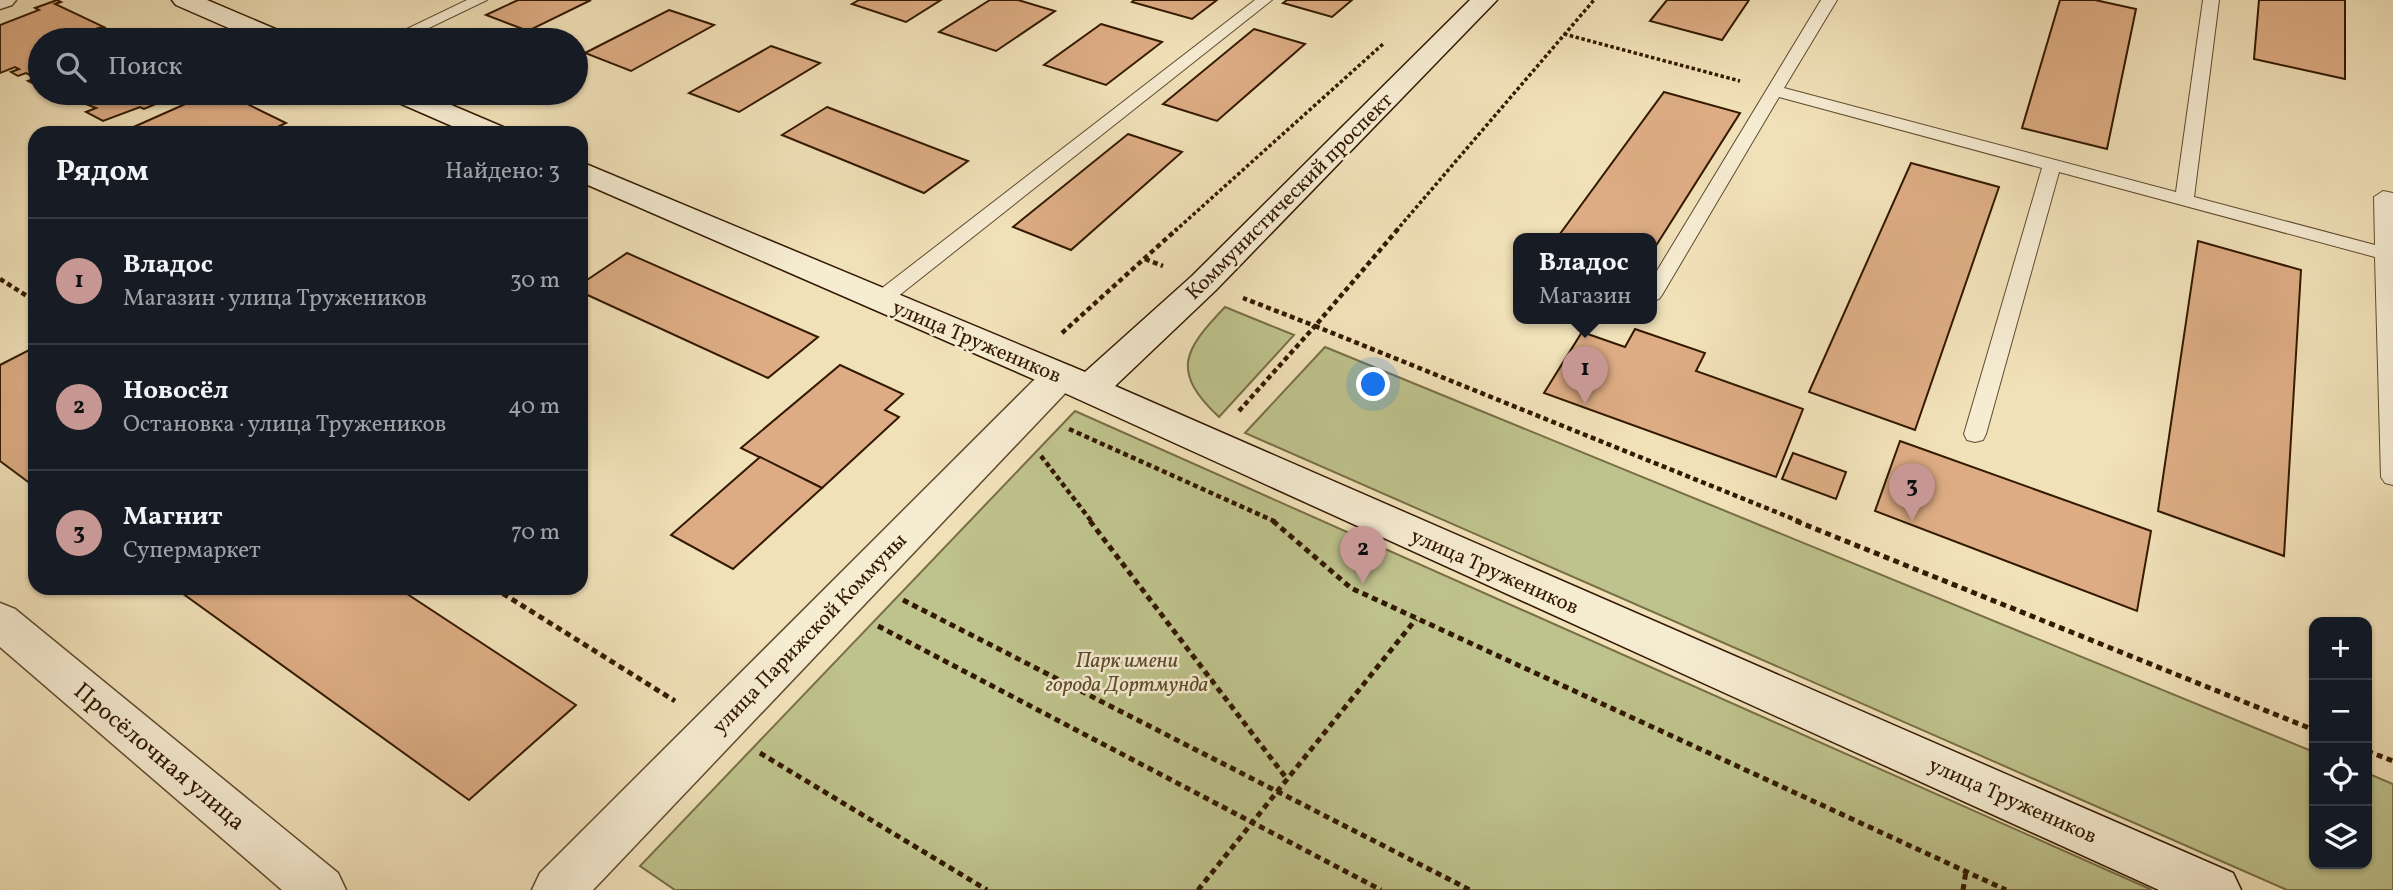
<!DOCTYPE html>
<html lang="ru">
<meta charset="utf-8">
<style>
:root{--surface:#171b24;--page:#242831;--text:#f1f3f6;--muted:#9ea1a6;--line:#363941;--accent:#c59692}
body{margin:0;font-family:Vollkorn,serif;background:var(--page);color:var(--text)}
.controls{position:absolute;right:21px;bottom:21px;display:grid;overflow:hidden;border-radius:14px;box-shadow:0 2px 5px #0004}
.controls button{width:63px;height:63px;display:grid;place-items:center;padding:0;border:0;border-bottom:2px solid var(--line);background:var(--surface);color:var(--text);font:35px sans-serif}
.you{position:absolute;left:1374px;top:385px;width:24px;height:24px;margin:-18px;border:5px solid #fff;border-radius:50%;background:#1a73e8;box-shadow:0 0 0 10px #1a73e833}
.badge{display:grid;place-items:center;width:46px;height:46px;border-radius:50%;background:var(--accent);color:#111;font-size:23px;font-weight:700}
.pin{position:absolute;translate:-50% -58px;filter:drop-shadow(0 2px 4px #0008)}
.pin::after{content:'';position:absolute;top:37px;width:24px;height:21px;background:inherit;clip-path:polygon(0 0,100% 0,50% 100%)}
.popup{position:absolute;left:1513px;top:233px;width:144px;height:91px;box-sizing:border-box;display:grid;place-content:center;border-radius:14px;background:var(--surface);filter:drop-shadow(0 2px 5px #0005);font-size:23px;white-space:nowrap;color:var(--muted)}
.popup b{font-size:26px;color:var(--text)}
.popup::after{content:'';position:absolute;left:50%;top:100%;margin-left:-14px;border:14px solid transparent;border-top-color:var(--surface)}
.list{margin:0;padding:0;list-style:none}
h2{display:flex;justify-content:space-between;align-items:center;height:91px;margin:0;padding:0 28px;font-size:30px}
h2 small{font-size:23px;font-weight:400;color:var(--muted)}
.list li{display:grid;grid-template-columns:46px 1fr auto;gap:21px;align-items:center;box-sizing:border-box;height:126px;padding:0 28px;border-top:2px solid var(--line)}
.list b{display:block;font-size:26px;white-space:nowrap}
.list p{margin:0;font-size:23px;white-space:nowrap;color:var(--muted)}
.list em{font-size:23px;font-style:normal;color:var(--muted)}
.icon{flex:none;width:38px;height:38px;fill:none;stroke:currentColor;stroke-width:2;stroke-linecap:round;stroke-linejoin:round}
.map{position:relative;flex:none;width:2393px;height:890px;overflow:hidden}
.search{position:absolute;background:var(--surface);box-shadow:0 2px 5px #0004;left:28px;top:28px;width:560px;height:77px;display:flex;align-items:center;gap:18px;box-sizing:border-box;padding:0 24px;border-radius:38px;color:var(--muted);font-size:26px}
.panel{position:absolute;background:var(--surface);box-shadow:0 2px 5px #0004;left:28px;top:126px;width:560px;height:469px;border-radius:21px}
.map>svg:first-child{display:block}
.green{fill:#bec28c;stroke:#786e46;stroke-width:2}
.building{fill:#ddac84;stroke:#331900;stroke-width:2}
.lines{fill:none;stroke-linecap:round;stroke-linejoin:round}
.lane-casing{stroke:#624b2e;stroke-width:2}
.street-casing{stroke:#624b2e;stroke-width:3}
.secondary-casing{stroke:#331900;stroke-width:3}
.path-far2{stroke:#331900;stroke-width:3.5;stroke-dasharray:3.5 2.5;stroke-linecap:butt}
.path-far1{stroke:#331900;stroke-width:4.5;stroke-dasharray:5 3.5;stroke-linecap:butt}
.path{stroke:#331900;stroke-width:5;stroke-dasharray:6 4.5;stroke-linecap:butt}
.lane{fill:#f6ecd2;fill-rule:evenodd}
.street{fill:#f6ecd2;fill-rule:evenodd}
.secondary{fill:#f6ecd2;fill-rule:evenodd}
.labels{text-anchor:middle;stroke-width:5;stroke-linejoin:round;paint-order:stroke}
.street-label{font-size:21px;fill:#331900;stroke:#f6ecd2}
.park-label{font-size:21px;font-style:italic;fill:#5d4c2a;stroke:#f6ecd2}
.near-street-label{font-size:24px;fill:#331900;stroke:#f6ecd2}
</style>
<div class="map">
<svg width="2393" height="890" viewBox="0 0 2393 890">
<rect width="100%" height="100%" fill="#f1e1b9"/>
<filter id="stains"><feTurbulence type="fractalNoise" baseFrequency=".00286" numOctaves="4"/><feColorMatrix values="0 0 0 0 .2 0 0 0 0 .09 0 0 0 0 .02 0 0 0 .5 -.17"/></filter>
<radialGradient id="worn" r=".72"><stop offset=".6" stop-color="#630" stop-opacity="0"/><stop offset="1" stop-color="#630" stop-opacity=".3"/></radialGradient>
<g class="green">
<path d="M 1225,307 L 1294,335 L 1219,417 C 1170,371 1184,350 1225,307 Z"/>
<path d="M 1325,347 L 2314,752 L 2314,864 L 2367,864 L 2367,773 L 2393,784 L 2393,890 L 2287,890 L 1245,433 Z"/>
<path d="M 1075,411 L 2152,890 L 675,890 L 640,866 Z"/>
</g>
<g class="building">
<path d="M 57,0 L 61,2 L 55,4 L 104,27 L 99,28 L 125,40 L 40,40 L 40,87 L 28,81 L 36,78 L 26,73 L 18,76 L 11,72 L 19,69 L 15,67 L 0,73 L 0,25 L 39,10 L 35,8 Z"/>
<path d="M 518,0 L 591,0 L 528,31 L 486,15 Z"/>
<path d="M 859,0 L 941,0 L 906,22 L 852,4 Z"/>
<path d="M 990,0 L 1018,0 L 1055,11 L 996,51 L 939,32 Z"/>
<path d="M 1134,0 L 1217,0 L 1192,19 L 1132,2 Z"/>
<path d="M 1287,0 L 1352,0 L 1332,17 L 1283,3 Z"/>
<path d="M 1667,0 L 1749,0 L 1722,40 L 1650,21 Z"/>
<path d="M 2060,0 L 2095,0 L 2136,9 L 2107,149 L 2022,128 Z"/>
<path d="M 2259,0 L 2345,0 L 2345,79 L 2254,59 Z"/>
<path d="M 669,10 L 714,25 L 631,71 L 585,53 Z"/>
<path d="M 1101,24 L 1162,42 L 1106,85 L 1044,65 Z"/>
<path d="M 1254,29 L 1305,44 L 1217,121 L 1163,104 Z"/>
<path d="M 771,46 L 820,63 L 739,112 L 689,93 Z"/>
<path d="M 1664,92 L 1740,113 L 1652,252 L 1652,238 L 1557,238 Z"/>
<path d="M 58,93 L 182,93 L 144,109 L 140,107 L 103,121 L 86,112 L 96,108 Z"/>
<path d="M 210,93 L 225,93 L 286,123 L 265,133 L 120,133 Z"/>
<path d="M 827,107 L 968,161 L 924,193 L 782,135 Z"/>
<path d="M 1128,134 L 1182,152 L 1071,250 L 1013,227 Z"/>
<path d="M 1911,163 L 1999,187 L 1915,430 L 1809,392 Z"/>
<path d="M 2198,241 L 2301,270 L 2284,556 L 2158,511 Z"/>
<path d="M 627,253 L 818,337 L 768,378 L 581,292 L 581,284 Z"/>
<path d="M 1635,329 L 1705,353 L 1696,371 L 1803,409 L 1776,477 L 1544,393 L 1582,332 L 1625,347 Z"/>
<path d="M 31,349 L 35,351 L 35,487 L 0,461 L 0,365 Z"/>
<path d="M 840,365 L 903,394 L 885,410 L 899,417 L 822,488 L 741,448 Z"/>
<path d="M 1900,441 L 2151,531 L 2137,611 L 1875,511 Z"/>
<path d="M 1793,453 L 1846,472 L 1836,499 L 1782,479 Z"/>
<path d="M 760,457 L 822,488 L 733,569 L 671,535 Z"/>
<path d="M 175,588 L 398,588 L 576,705 L 469,800 Z"/>
</g>
<g class="lines">
<g class="lane-casing">
<g id="lane">
<path d="M 467,0 L 487,0 L 404,40 L 384,40 Z"/>
<path d="M 1255,0 L 1272,0 L 887,305 L 873,305 L 870,300 L 873,295 Z"/>
<path d="M 1821,0 L 1837,0 L 1784,88 L 2176,192 L 2203,0 L 2219,0 L 2194,197 L 2375,245 L 2374,197 L 2383,191 L 2393,193 L 2393,485 L 2385,483 L 2381,477 L 2375,257 L 2059,172 L 1986,434 L 1983,440 L 1975,442 L 1967,440 L 1964,434 L 2042,168 L 1779,97 L 1662,295 L 1659,299 L 1652,301 L 1652,279 Z"/>
</g>
</g>
<g class="street-casing">
<g id="street">
<path d="M 0,0 L 16,0 L 12,5 L 0,9 Z"/>
<path d="M 1060,364 L 1073,367 L 1078,376 L 1073,385 L 593,890 L 532,890 L 540,873 L 1047,367 Z"/>
<path d="M 0,603 L 15,609 L 338,873 L 346,890 L 282,890 L 0,647 Z"/>
</g>
</g>
<g class="secondary-casing">
<g id="secondary">
<path d="M 172,0 L 207,0 L 287,34 L 291,40 L 256,40 L 176,5 Z"/>
<path d="M 1470,0 L 1497,0 L 1216,290 L 1115,386 L 2233,873 L 2241,890 L 2159,890 L 1047,385 L 581,182 L 581,162 L 1085,372 L 1192,276 Z"/>
<path d="M 386,93 L 423,93 L 503,127 L 508,133 L 468,133 L 390,99 Z"/>
</g>
</g>
<g class="path-far2">
<path d="M 1564,34 L 1740,81"/>
<path d="M 1175,231 L 1383,44"/>
<path d="M 1396,231 L 1594,0"/>
</g>
<g class="path-far1">
<path d="M 1398,229 L 1315,326 L 1801,522"/>
<path d="M 1145,259 L 1163,266"/>
<path d="M 0,279 L 35,301"/>
<path d="M 1062,333 L 1177,229"/>
<path d="M 1239,411 L 1315,326 L 1243,298"/>
<path d="M 1069,429 L 1276,522"/>
<path d="M 1041,456 L 1092,522"/>
</g>
<g class="path">
<path d="M 1090,521 L 1287,779"/>
<path d="M 1273,521 L 1351,588 L 2006,890"/>
<path d="M 1796,521 L 2314,730"/>
<path d="M 494,588 L 675,701"/>
<path d="M 903,600 L 1470,890"/>
<path d="M 878,626 L 1381,890"/>
<path d="M 2367,751 L 2393,761"/>
<path d="M 760,753 L 987,890"/>
<path d="M 1198,890 L 1416,619"/>
<path d="M 1963,890 L 1966,871"/>
</g>
<use href="#lane" class="lane"/>
<use href="#street" class="street"/>
<use href="#secondary" class="secondary"/>
</g>
<g class="labels">
<g class="street-label">
<text transform="translate(1289 196) rotate(-45)" y="7">Коммунистический проспект</text>
<text transform="translate(977 341) rotate(23)" y="7">улица Тружеников</text>
<text transform="translate(1495 571) rotate(24)" y="7">улица Тружеников</text>
<text transform="translate(809 633) rotate(-46)" y="7">улица Парижской Коммуны</text>
<text transform="translate(2013 800) rotate(24)" y="7">улица Тружеников</text>
</g>
<g class="park-label">
<text x="1127" y="667">Парк имени<tspan x="1127" dy="24">города Дортмунда</tspan></text>
</g>
<g class="near-street-label">
<text transform="translate(160 756) rotate(40)" y="8">Просёлочная улица</text>
</g>
</g>
<rect width="100%" height="100%" filter="url(#stains)"/>
<rect width="100%" height="100%" fill="url(#worn)"/>
</svg>
<div class="controls">
<button>+</button>
<button>−</button>
<button><svg class="icon" aria-label="locate" viewBox="0 0 24 24"><circle cx="12" cy="12" r="6"/><path d="M12 2v4M12 18v4M2 12h4M18 12h4"/></svg></button>
<button><svg class="icon" aria-label="layers" viewBox="0 0 24 24"><path d="M12 4l9 5-9 5-9-5zM3 14l9 5 9-5"/></svg></button>
</div>
<div class="you"></div>
<div class="pin badge" style="left:1585px;top:404px">1</div>
<div class="popup"><b>Владос</b>Магазин</div>
<div class="pin badge" style="left:1363px;top:584px">2</div>
<div class="pin badge" style="left:1912px;top:521px">3</div>
<div class="search"><svg class="icon" aria-label="search" viewBox="0 0 24 24"><circle cx="10" cy="10" r="6"/><path d="M15 15l6 6"/></svg>Поиск</div>
<section class="panel">
<h2>Рядом<small>Найдено: 3</small></h2>
<ul class="list">
<li><span class="badge">1</span><div><b>Владос</b><p>Магазин · улица Тружеников</p></div><em>30 m</em></li>
<li><span class="badge">2</span><div><b>Новосёл</b><p>Остановка · улица Тружеников</p></div><em>40 m</em></li>
<li><span class="badge">3</span><div><b>Магнит</b><p>Супермаркет</p></div><em>70 m</em></li>
</ul>
</section>
</div>
